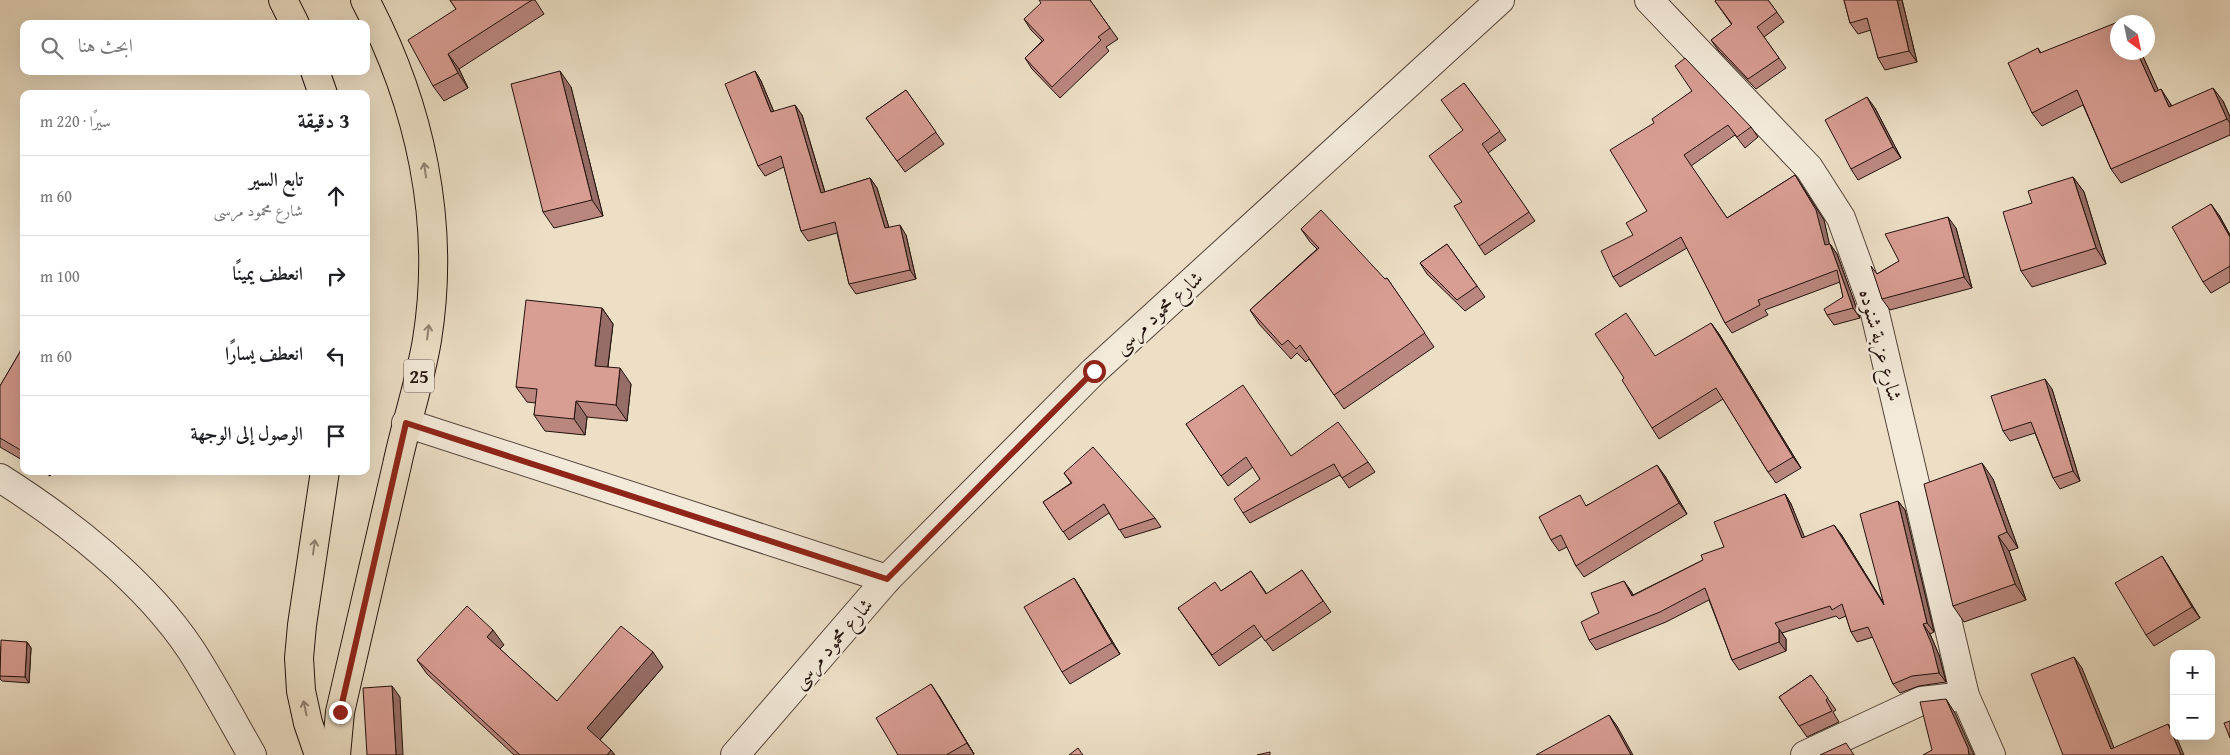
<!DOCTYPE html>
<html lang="ar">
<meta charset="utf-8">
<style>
:root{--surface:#fff;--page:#f6f6f6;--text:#202124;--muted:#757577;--line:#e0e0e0}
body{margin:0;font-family:"Gentium Book Plus",Amiri,serif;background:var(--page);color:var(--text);direction:rtl}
.controls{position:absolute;right:15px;bottom:15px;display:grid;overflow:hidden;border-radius:10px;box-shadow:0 5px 20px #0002}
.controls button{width:45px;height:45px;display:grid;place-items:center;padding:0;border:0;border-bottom:1px solid var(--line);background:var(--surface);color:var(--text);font:25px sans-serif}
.compass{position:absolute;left:2110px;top:15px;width:45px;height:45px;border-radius:50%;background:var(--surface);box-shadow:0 5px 20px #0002;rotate:147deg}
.stop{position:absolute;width:15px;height:15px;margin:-11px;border:4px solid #8f2418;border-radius:50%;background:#fff}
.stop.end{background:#8f2418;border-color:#fff;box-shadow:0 1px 5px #0008}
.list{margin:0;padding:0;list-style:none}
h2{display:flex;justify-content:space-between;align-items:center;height:65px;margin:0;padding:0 20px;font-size:21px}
h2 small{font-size:16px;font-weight:400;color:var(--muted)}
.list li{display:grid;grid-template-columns:32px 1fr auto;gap:15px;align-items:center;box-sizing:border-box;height:80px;padding:0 20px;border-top:1px solid var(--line)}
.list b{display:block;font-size:19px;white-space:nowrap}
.list p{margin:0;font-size:16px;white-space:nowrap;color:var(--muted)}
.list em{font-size:16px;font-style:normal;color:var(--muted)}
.icon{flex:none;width:28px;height:28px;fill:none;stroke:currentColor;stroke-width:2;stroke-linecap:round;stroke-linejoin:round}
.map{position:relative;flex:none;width:2230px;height:755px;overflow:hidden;direction:ltr}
.search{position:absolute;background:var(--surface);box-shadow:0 5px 20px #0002;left:20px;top:20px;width:350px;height:55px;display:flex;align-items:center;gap:12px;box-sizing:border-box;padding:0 18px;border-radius:10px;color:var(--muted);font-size:19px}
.panel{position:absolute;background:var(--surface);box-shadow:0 5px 20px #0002;left:20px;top:90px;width:350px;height:385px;border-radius:10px;direction:rtl}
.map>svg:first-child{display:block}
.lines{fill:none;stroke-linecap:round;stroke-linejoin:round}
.minor-casing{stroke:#54443a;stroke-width:30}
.primary-casing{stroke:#22110b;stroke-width:30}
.minor{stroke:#f3eada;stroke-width:28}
.primary{stroke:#ecdfc6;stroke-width:28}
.wall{fill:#ba877e;stroke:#22110b}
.shaded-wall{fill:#976e67;stroke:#22110b}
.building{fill:#d89d93;stroke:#22110b}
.oneway{stroke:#918272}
.route{stroke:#8f2418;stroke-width:6}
.labels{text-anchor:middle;stroke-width:5;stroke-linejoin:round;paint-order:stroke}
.shield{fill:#f3eada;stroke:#615249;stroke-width:1}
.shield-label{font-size:19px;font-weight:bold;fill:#22110b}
.street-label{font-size:20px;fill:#22110b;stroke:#f3eada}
</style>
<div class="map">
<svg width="2230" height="755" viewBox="0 0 2230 755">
<rect width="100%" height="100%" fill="#ecdfc6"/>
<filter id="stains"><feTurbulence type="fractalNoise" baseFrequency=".004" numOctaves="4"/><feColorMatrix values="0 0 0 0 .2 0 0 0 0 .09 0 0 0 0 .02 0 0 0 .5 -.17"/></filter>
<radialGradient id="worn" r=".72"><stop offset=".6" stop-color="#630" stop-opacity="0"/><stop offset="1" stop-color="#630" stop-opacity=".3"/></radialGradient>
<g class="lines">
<g class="minor-casing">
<g id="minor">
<path d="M 1649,0 L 1809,168 L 1841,218 L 1874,309 L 1965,696 L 1991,755"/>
<path d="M 406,423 L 887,579"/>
<path d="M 0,478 C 68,521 146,582 191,650 C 213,684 232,720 252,755"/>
<path d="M 735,755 L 887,579 L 1094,371 L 1500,0"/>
<path d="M 1805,755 L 1921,701 L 1965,696"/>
</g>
</g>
<g class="primary-casing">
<g id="primary">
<path d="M 283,0 L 295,24"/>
<path d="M 315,71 L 323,94"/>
<path d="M 319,755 L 308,723 L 301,691 L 299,658 L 302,625 L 325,471"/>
<path d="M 336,755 L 340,712 C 359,629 378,547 397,465 C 406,423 420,382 427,340 C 446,222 420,104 365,0"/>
</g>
</g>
<use href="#minor" class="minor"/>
<use href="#primary" class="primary"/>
</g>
<g class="wall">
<path d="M 450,0 L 535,0 L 544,14 L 459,69 L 468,88 L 444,101 L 433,86 L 456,9 Z"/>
<path d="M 1090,0 L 1118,39 L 1106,47 L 1109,51 L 1060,98 L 1032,69 L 1025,58 L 1042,41 L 1031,30 L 1024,19 Z"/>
<path d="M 1768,0 L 1784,22 L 1764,37 L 1786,68 L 1756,89 L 1718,50 L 1711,40 L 1732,25 L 1715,1 Z"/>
<path d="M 1844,0 L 1902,0 L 1917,62 L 1885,70 L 1878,58 L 1871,30 L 1858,34 L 1850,23 Z"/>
<path d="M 2038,48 L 2041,53 L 2141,52 L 2158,90 L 2170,103 L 2172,106 L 2223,101 L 2230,117 L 2230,135 L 2121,183 L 2111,169 L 2083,105 L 2042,126 L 2032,113 Z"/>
<path d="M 755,71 L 761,81 L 774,112 L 802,115 L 825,192 L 870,178 L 877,188 L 889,228 L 906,235 L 916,279 L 856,294 L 849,284 L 837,233 L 808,241 L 801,231 L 784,167 L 765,176 L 758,166 Z"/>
<path d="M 1464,83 L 1506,140 L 1488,153 L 1535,221 L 1485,255 L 1479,246 L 1463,131 Z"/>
<path d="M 571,87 L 603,216 L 554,228 L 543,212 Z"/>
<path d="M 906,90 L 944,144 L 905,172 L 866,118 Z"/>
<path d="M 1692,91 L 1751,127 L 1758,137 L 1745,148 L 1735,135 L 1691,166 L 1727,218 L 1795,175 L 1824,220 L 1829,244 L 1830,244 L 1837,254 L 1860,318 L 1834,325 L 1827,315 L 1843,297 L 1840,282 L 1765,310 L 1768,315 L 1732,333 L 1725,323 L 1687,248 L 1620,287 L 1613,277 L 1633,235 L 1647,211 L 1654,123 Z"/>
<path d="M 1875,108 L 1901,158 L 1858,180 L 1851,169 Z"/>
<path d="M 2073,177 L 2084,192 L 2106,264 L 2032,287 L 2021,271 L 2032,203 Z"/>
<path d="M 2219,215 L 2230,235 L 2230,282 L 2211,293 L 2203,282 Z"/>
<path d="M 1956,228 L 1972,288 L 1890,310 L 1882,299 L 1877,274 Z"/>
<path d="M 1301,229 L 1385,279 L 1387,278 L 1434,347 L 1344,409 L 1309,359 L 1306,362 L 1297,353 L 1291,359 L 1259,324 L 1250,310 L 1317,249 L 1310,242 Z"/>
<path d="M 1447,244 L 1485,297 L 1465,311 L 1427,274 L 1420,263 Z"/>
<path d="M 602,308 L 613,324 L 608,367 L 631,384 L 627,421 L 587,417 L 585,435 L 545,431 L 534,415 L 536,403 L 527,402 L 516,387 Z"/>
<path d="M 1711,323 L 1719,334 L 1801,468 L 1776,483 L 1768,472 L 1723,399 L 1659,439 L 1652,428 Z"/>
<path d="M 24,345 L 24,461 L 0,447 L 0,386 Z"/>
<path d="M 2052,389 L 2080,481 L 2060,489 L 2053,478 L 2035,433 L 2010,441 L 2003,431 Z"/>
<path d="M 1186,424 L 1291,456 L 1368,462 L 1375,472 L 1349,488 L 1340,475 L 1250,523 L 1243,513 L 1260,479 L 1253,467 L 1228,486 Z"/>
<path d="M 42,471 L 53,471 L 50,476 Z"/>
<path d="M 1064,473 L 1155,518 L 1161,527 L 1125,538 L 1109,513 L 1069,540 L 1043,502 L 1071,483 Z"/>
<path d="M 1665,476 L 1687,514 L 1584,577 L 1576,566 L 1567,547 L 1559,551 L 1551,540 L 1587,505 Z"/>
<path d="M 1993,479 L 2018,548 L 2009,551 L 2026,600 L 1964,622 L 1953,606 Z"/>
<path d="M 1785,494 L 1791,504 L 1804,537 L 1841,534 L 1883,603 L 1898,501 L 1905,510 L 1934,632 L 1930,634 L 1939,655 L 1946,682 L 1919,686 L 1900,693 L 1893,684 L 1873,637 L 1857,642 L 1851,632 L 1846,616 L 1839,619 L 1836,616 L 1782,633 L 1786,639 L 1786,651 L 1739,670 L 1732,660 L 1709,600 L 1666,622 L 1596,650 L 1589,640 L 1599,613 L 1631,591 L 1633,595 L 1703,560 L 1724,547 Z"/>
<path d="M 2162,556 L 2169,567 L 2200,618 L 2154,646 L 2146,635 Z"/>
<path d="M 1302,570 L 1331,612 L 1273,651 L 1262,636 L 1219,666 L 1178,608 L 1221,591 L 1251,571 L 1267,594 Z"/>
<path d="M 1074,578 L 1081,589 L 1120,654 L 1070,684 L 1062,672 Z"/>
<path d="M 27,642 L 31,648 L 29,683 L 2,681 L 0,679 L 0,647 Z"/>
<path d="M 504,645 L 500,649 L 557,701 L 663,667 L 600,740 L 615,755 L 514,755 L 427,674 L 417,660 Z"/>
<path d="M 1811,675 L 1836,710 L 1833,712 L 1839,722 L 1807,737 L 1779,697 Z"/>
<path d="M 939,696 L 974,754 L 973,755 L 898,755 Z"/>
</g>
<g class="shaded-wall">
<path d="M 1897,0 L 1902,0 L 1917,62 L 1909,51 Z"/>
<path d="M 2137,52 L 2141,52 L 2165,105 L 2155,92 Z"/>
<path d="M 448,54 L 459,69 L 468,88 L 458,73 Z"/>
<path d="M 560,71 L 571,87 L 603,216 L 592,200 Z"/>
<path d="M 755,71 L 761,81 L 778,122 L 771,112 Z"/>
<path d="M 2213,88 L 2223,101 L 2230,117 L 2230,123 L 2227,119 Z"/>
<path d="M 2161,89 L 2170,103 L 2178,121 L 2169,107 Z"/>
<path d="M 1867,97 L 1875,108 L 1901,158 L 1893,147 Z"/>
<path d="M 795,105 L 802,115 L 828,203 L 821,193 Z"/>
<path d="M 1795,175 L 1824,220 L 1832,255 L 1825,245 Z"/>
<path d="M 2073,177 L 2084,192 L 2106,264 L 2096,248 Z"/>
<path d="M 870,178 L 877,188 L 892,238 L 885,228 Z"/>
<path d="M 2211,204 L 2219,215 L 2230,235 L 2230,237 Z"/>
<path d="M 1948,217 L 1956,228 L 1972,288 L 1964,277 Z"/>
<path d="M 900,225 L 906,235 L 916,279 L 910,270 Z"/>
<path d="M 1830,244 L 1837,254 L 1860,318 L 1853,308 Z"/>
<path d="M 602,308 L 613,324 L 606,381 L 595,366 Z"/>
<path d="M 1711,323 L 1719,334 L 1801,468 L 1793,457 Z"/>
<path d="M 620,368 L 631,384 L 627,421 L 616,405 Z"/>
<path d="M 2045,379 L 2052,389 L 2080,481 L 2073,471 Z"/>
<path d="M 576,401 L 587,417 L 585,435 L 574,419 Z"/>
<path d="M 1982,463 L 1993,479 L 2018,548 L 2007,532 Z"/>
<path d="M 1657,465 L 1665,476 L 1687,514 L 1679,503 Z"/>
<path d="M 46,471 L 53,471 L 50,476 Z"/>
<path d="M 1785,494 L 1791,504 L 1809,548 L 1802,538 Z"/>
<path d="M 1898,501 L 1905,510 L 1934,632 L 1927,623 Z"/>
<path d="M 1834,525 L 1841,534 L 1891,615 L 1884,605 Z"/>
<path d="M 1998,536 L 2009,551 L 2026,600 L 2015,584 Z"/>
<path d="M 2162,556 L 2169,567 L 2200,618 L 2192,607 Z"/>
<path d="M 1074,578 L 1081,589 L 1120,654 L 1112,643 Z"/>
<path d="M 1624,581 L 1631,591 L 1639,606 L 1632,596 Z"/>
<path d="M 1923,624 L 1930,634 L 1939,655 L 1946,682 L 1939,673 Z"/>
<path d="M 1779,629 L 1786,639 L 1786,651 L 1779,642 Z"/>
<path d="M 493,630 L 504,645 L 497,652 L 487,637 Z"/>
<path d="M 27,642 L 31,648 L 29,683 L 25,677 Z"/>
<path d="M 653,652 L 663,667 L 597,743 L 587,728 Z"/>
<path d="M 2074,657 L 2082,668 L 2117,755 L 2111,749 Z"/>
<path d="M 931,684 L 939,696 L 974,754 L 967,743 Z"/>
<path d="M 392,686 L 400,697 L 403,755 L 396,755 Z"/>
<path d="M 1946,699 L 1955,713 L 1974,755 L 1969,755 Z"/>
<path d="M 1609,715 L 1617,726 L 1633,755 L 1631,755 Z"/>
<path d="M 2168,724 L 2174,733 L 2174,736 L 2176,736 L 2184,755 L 2181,755 Z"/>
<path d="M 611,750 L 615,755 L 607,755 Z"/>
</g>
<g class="building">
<path d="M 450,0 L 532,0 L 448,54 L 458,73 L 433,86 L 408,40 L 456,9 Z"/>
<path d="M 1039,0 L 1090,0 L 1110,28 L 1098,37 L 1101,40 L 1052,87 L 1025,58 L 1044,40 L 1024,19 L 1041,3 Z"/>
<path d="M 1716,0 L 1768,0 L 1777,12 L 1757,27 L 1779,58 L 1748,79 L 1711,40 L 1732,24 L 1715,1 Z"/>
<path d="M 1844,0 L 1897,0 L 1909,51 L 1878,58 L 1867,18 L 1850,23 Z"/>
<path d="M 2123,20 L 2124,22 L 2118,22 L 2118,52 L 2137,52 L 2155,92 L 2161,89 L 2169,107 L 2213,88 L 2227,119 L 2111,169 L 2077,90 L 2032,113 L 2008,63 L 2038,48 L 2040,53 Z"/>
<path d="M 1685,58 L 1751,127 L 1737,137 L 1728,125 L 1684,155 L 1727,218 L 1795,175 L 1816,210 L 1825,245 L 1830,244 L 1853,308 L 1827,315 L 1824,309 L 1843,297 L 1837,270 L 1758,300 L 1760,305 L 1725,323 L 1681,237 L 1613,277 L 1601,251 L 1633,235 L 1626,223 L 1647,211 L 1610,150 L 1654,123 L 1652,119 L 1692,91 L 1675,66 Z"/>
<path d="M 560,71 L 592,200 L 543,212 L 511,84 Z"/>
<path d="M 755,71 L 771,112 L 795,105 L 821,193 L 870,178 L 885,228 L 900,225 L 910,270 L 849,284 L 835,222 L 801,231 L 781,156 L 758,166 L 725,84 Z"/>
<path d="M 1464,83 L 1500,131 L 1482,144 L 1529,212 L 1479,246 L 1454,206 L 1462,202 L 1429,156 L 1463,130 L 1441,100 Z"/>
<path d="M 906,90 L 936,132 L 897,161 L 866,118 Z"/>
<path d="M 1867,97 L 1893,147 L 1851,169 L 1825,120 Z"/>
<path d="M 2073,177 L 2096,248 L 2021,271 L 2003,212 L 2032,203 L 2028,191 Z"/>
<path d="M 2211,204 L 2230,237 L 2230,266 L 2203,282 L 2172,227 Z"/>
<path d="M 1321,210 L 1385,279 L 1387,278 L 1425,333 L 1334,395 L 1300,345 L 1296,349 L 1288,340 L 1282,345 L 1250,310 L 1319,248 L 1301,229 Z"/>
<path d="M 1948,217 L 1964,277 L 1882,299 L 1871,266 L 1877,274 L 1899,261 L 1885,234 Z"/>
<path d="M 1447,244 L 1477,286 L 1457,300 L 1420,263 Z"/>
<path d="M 526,300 L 602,308 L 595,366 L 620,368 L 616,405 L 576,401 L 574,419 L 534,415 L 537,389 L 516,387 Z"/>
<path d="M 1626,313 L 1655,356 L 1711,323 L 1793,457 L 1768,472 L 1716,388 L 1652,428 L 1622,380 L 1624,378 L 1595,334 Z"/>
<path d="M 24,345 L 24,452 L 0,438 L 0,386 Z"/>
<path d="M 2045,379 L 2073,471 L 2053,478 L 2031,422 L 2003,431 L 1991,396 Z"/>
<path d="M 1243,385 L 1291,456 L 1338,422 L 1368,462 L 1342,478 L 1334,464 L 1243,513 L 1234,499 L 1260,479 L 1246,457 L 1221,476 L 1186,424 Z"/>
<path d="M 1093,447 L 1155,518 L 1119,530 L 1104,504 L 1063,532 L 1043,502 L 1072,483 L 1064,473 Z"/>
<path d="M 1982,463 L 2007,532 L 1998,536 L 2015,584 L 1953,606 L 1924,484 Z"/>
<path d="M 1657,465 L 1679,503 L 1576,566 L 1561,535 L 1551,540 L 1539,517 L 1580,495 L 1586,506 Z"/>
<path d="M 1785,494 L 1802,538 L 1834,525 L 1884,605 L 1860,514 L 1898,501 L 1927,623 L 1923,624 L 1932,645 L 1939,673 L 1912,676 L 1893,684 L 1868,627 L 1851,632 L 1842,604 L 1832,610 L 1830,606 L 1775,623 L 1779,629 L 1779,642 L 1732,660 L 1705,588 L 1660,612 L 1589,640 L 1581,622 L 1599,613 L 1591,593 L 1624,581 L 1632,596 L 1703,560 L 1701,555 L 1724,547 L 1714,522 Z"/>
<path d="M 2162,556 L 2192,607 L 2146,635 L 2115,583 Z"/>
<path d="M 1302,570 L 1323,601 L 1265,641 L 1254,625 L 1212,655 L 1178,608 L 1215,582 L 1221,591 L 1251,571 L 1266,594 Z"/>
<path d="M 1074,578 L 1112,643 L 1062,672 L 1024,607 Z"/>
<path d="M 467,606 L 493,630 L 487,637 L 557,701 L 621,626 L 653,652 L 587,728 L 611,750 L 607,755 L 520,755 L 417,660 Z"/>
<path d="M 1,640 L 27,642 L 25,677 L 0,676 Z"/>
<path d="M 2074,657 L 2111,749 L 2168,724 L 2181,755 L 2063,755 L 2031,674 Z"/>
<path d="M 1811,675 L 1828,698 L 1826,700 L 1832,711 L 1799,726 L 1779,697 Z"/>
<path d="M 931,684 L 967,743 L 946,755 L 898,755 L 876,718 Z"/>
<path d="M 392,686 L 396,755 L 367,755 L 363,688 Z"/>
<path d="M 1946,699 L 1968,748 L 1969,755 L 1923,755 L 1932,750 L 1920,702 Z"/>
<path d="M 1609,715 L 1631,755 L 1536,755 Z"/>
<path d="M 2230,721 L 2230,738 L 2224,723 Z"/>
<path d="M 1846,743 L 1854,755 L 1820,755 Z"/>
<path d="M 1078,748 L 1083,755 L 1069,755 Z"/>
<path d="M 1270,752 L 1270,755 L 1257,755 Z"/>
</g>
<defs><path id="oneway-shaft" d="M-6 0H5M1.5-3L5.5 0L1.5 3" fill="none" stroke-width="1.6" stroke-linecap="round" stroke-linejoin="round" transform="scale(1.25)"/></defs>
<g class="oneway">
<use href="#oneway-shaft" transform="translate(425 170) rotate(-98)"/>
<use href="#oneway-shaft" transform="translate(428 332) rotate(-83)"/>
<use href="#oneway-shaft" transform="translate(314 547) rotate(-82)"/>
<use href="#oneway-shaft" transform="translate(305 708) rotate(-102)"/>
</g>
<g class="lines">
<path class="route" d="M 340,712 L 406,423 L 887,579 L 1094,371"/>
</g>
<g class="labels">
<rect class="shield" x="404" y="359.5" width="30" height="33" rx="4"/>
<g class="shield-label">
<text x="419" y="383">25</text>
</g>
<g class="street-label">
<text transform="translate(1158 312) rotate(-42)" y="7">شارع محمود مرسى</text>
<text transform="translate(1881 345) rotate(75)" y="7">شارع عزبة شنوده</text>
<text transform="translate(832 643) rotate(-49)" y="7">شارع محمود مرسى</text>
</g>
</g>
<rect width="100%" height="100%" filter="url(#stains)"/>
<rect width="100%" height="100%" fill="url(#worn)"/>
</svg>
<div class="controls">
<button>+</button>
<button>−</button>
</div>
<svg class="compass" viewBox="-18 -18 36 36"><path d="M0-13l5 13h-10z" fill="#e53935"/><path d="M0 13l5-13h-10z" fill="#757577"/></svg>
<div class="stop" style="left:1094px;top:371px"></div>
<div class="stop end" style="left:340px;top:712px"></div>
<div class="search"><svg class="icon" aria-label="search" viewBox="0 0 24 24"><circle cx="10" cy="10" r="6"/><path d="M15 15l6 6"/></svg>ابحث هنا</div>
<section class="panel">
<h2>3 دقيقة<small>سيرًا · 220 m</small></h2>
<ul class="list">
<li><svg class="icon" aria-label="ahead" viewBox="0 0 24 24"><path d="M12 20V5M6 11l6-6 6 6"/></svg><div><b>تابع السير</b><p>شارع محمود مرسى</p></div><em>60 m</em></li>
<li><svg class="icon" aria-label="right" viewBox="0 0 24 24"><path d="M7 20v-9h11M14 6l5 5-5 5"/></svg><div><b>انعطف يمينًا</b></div><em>100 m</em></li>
<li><svg class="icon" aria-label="left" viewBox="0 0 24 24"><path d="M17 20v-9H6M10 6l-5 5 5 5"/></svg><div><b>انعطف يسارًا</b></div><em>60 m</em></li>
<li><svg class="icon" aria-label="arrive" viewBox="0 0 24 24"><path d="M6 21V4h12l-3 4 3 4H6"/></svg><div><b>الوصول إلى الوجهة</b></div></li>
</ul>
</section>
</div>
